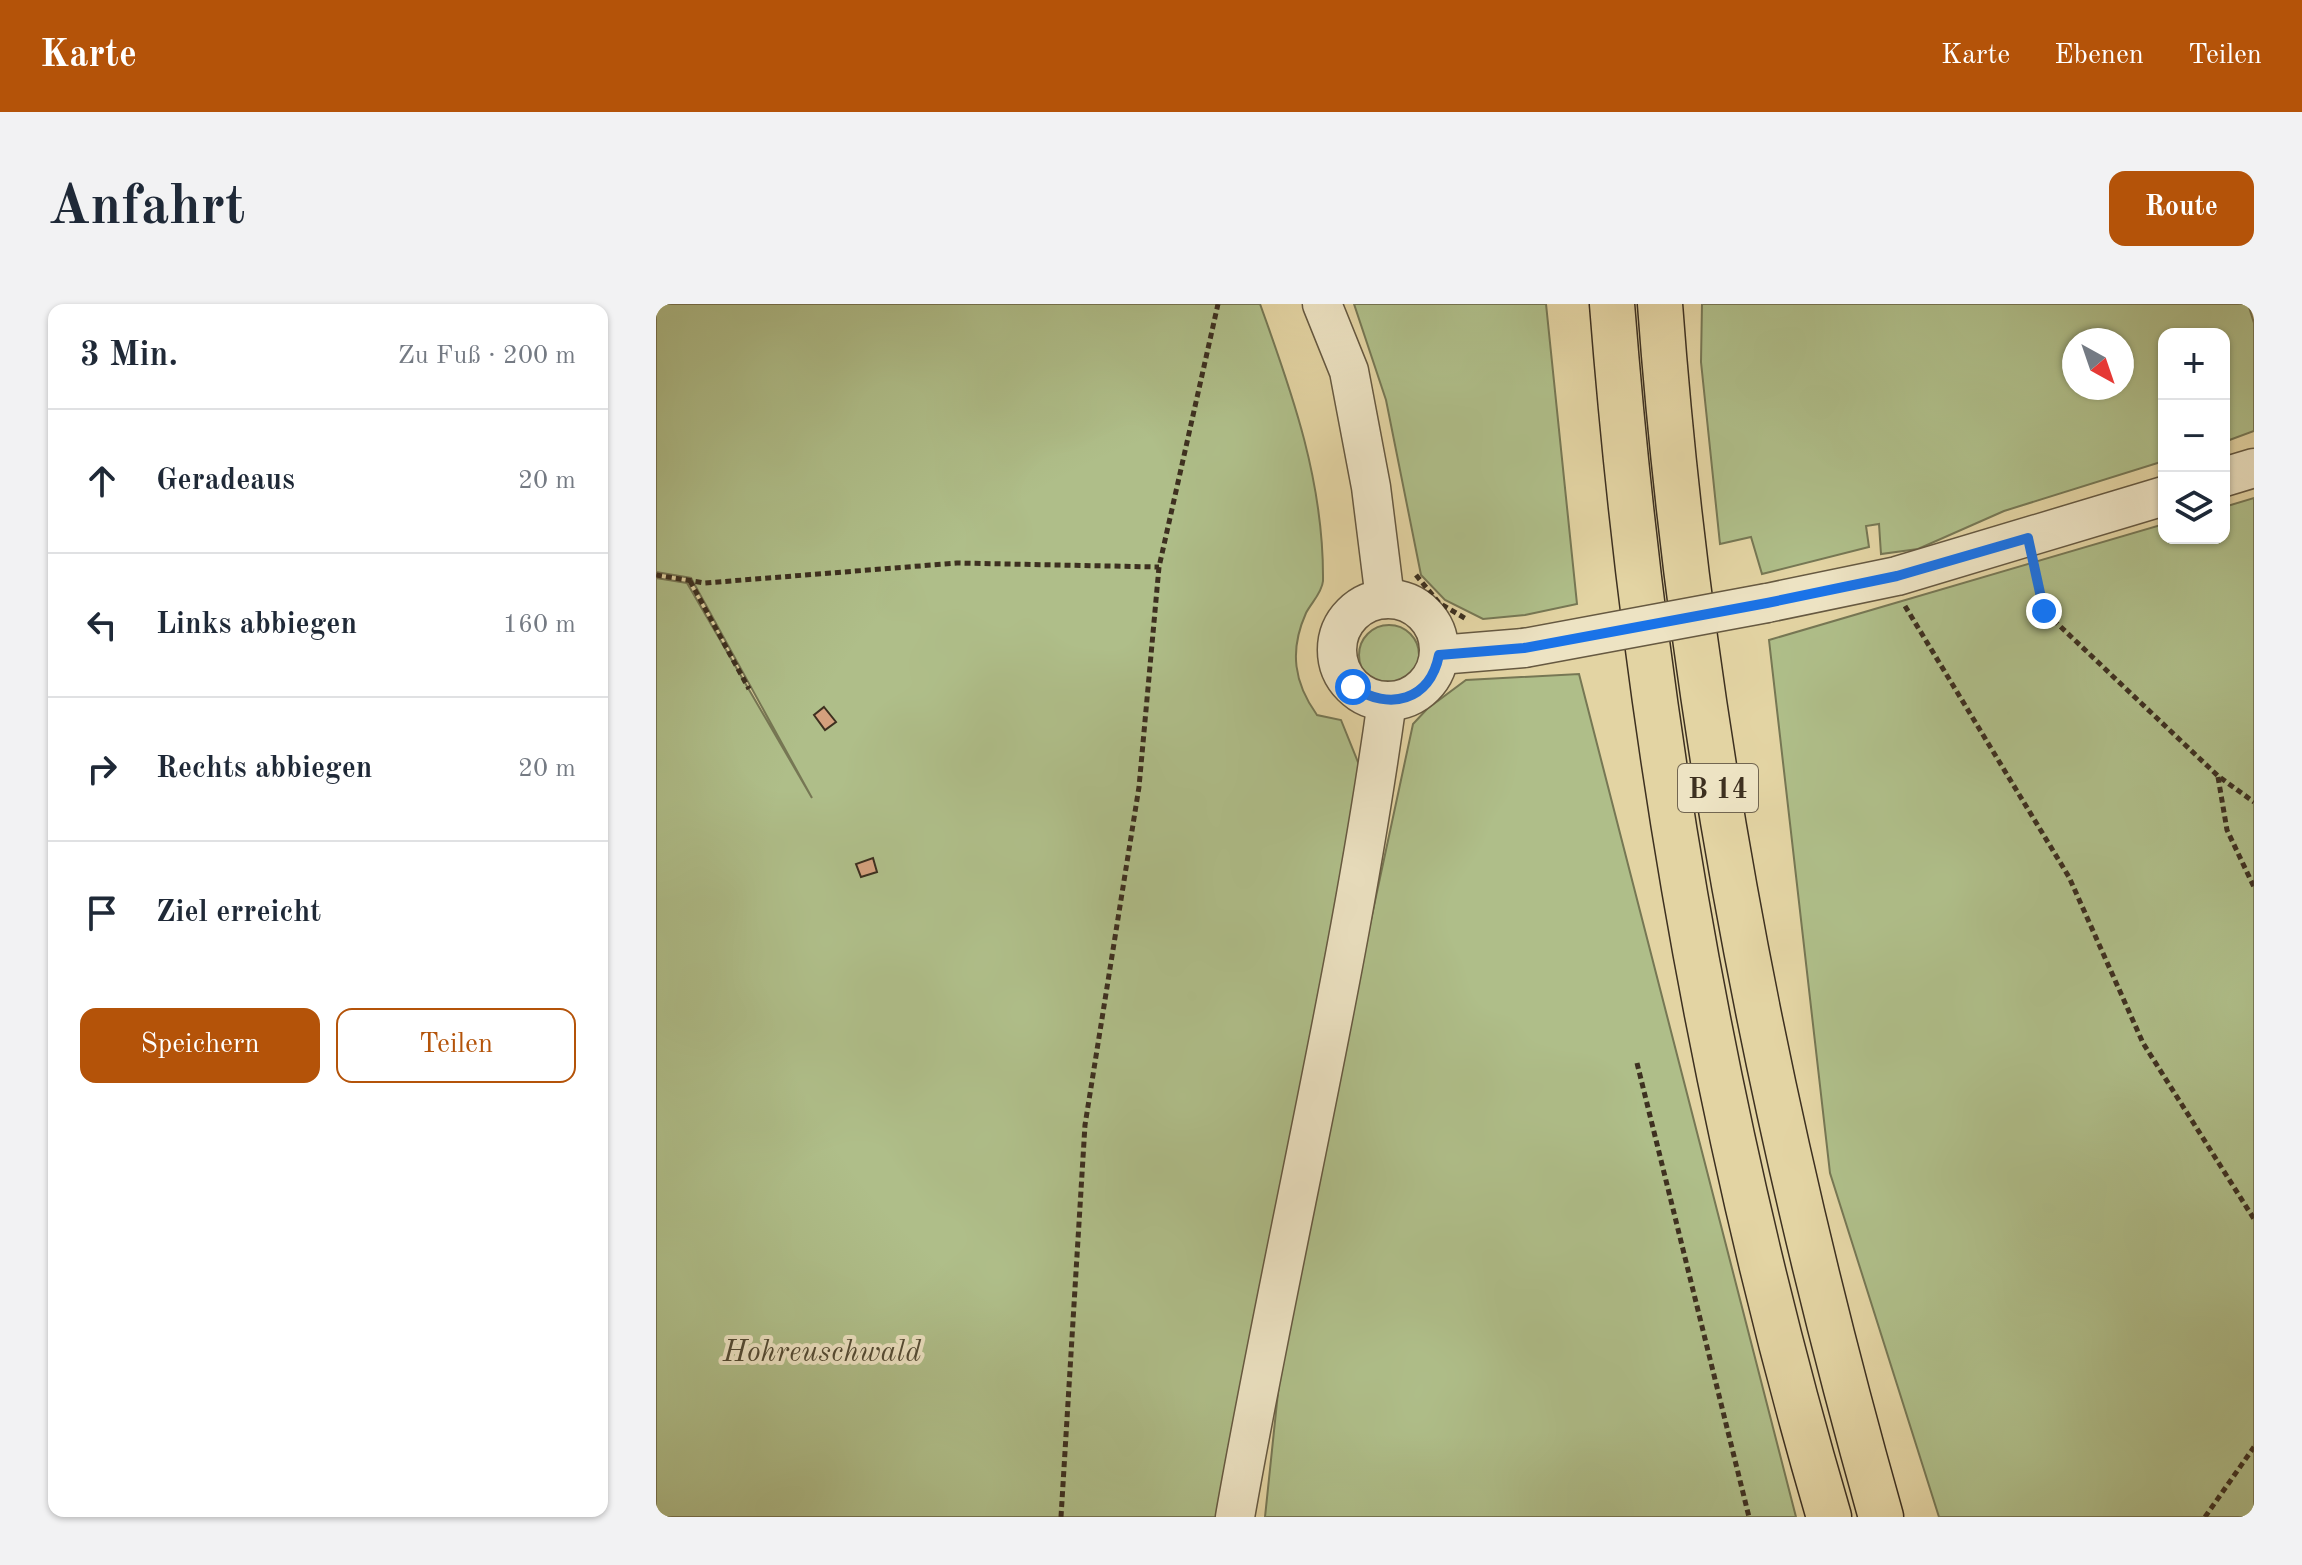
<!DOCTYPE html>
<html lang="de">
<meta charset="utf-8">
<style>
:root{--surface:#fff;--page:#f2f2f3;--text:#1f2937;--muted:#747a83;--line:#e0e1e3;--accent:#b45309}
body{margin:0;font-family:"Old Standard TT",serif;background:var(--page);color:var(--text)}
.controls{position:absolute;right:24px;top:24px;display:grid;overflow:hidden;border-radius:16px;box-shadow:0 2px 6px #0004}
.controls button{width:72px;height:72px;display:grid;place-items:center;padding:0;border:0;border-bottom:2px solid var(--line);background:var(--surface);color:var(--text);font:40px sans-serif}
.compass{position:absolute;left:1406px;top:24px;width:72px;height:72px;border-radius:50%;background:var(--surface);box-shadow:0 2px 6px #0004;rotate:140deg}
.stop{position:absolute;width:24px;height:24px;margin:-18px;border:6px solid #1a73e8;border-radius:50%;background:#fff}
.stop.end{background:#1a73e8;border-color:#fff;box-shadow:0 2px 8px #0008}
.list{margin:0;padding:0;list-style:none}
h2{display:flex;justify-content:space-between;align-items:center;height:104px;margin:0;padding:0 32px;font-size:34px}
h2 small{font-size:26px;font-weight:400;color:var(--muted)}
.list li{display:grid;grid-template-columns:52px 1fr auto;gap:24px;align-items:center;box-sizing:border-box;height:144px;padding:0 32px;border-top:2px solid var(--line)}
.list b{display:block;font-size:30px;white-space:nowrap}
.list em{font-size:26px;font-style:normal;color:var(--muted)}
.actions{display:flex;gap:16px;padding:24px 32px}
.actions a{flex:1;padding:18px 0;border:2px solid var(--accent);border-radius:16px;text-align:center;font-size:28px;color:var(--accent)}
.actions .main{background:var(--accent);color:#fff}
.icon{flex:none;width:44px;height:44px;fill:none;stroke:currentColor;stroke-width:2;stroke-linecap:round;stroke-linejoin:round}
.map{position:relative;flex:none;width:1598px;height:1213px;overflow:hidden;border-radius:16px}
header{display:flex;align-items:center;gap:48px;box-sizing:border-box;height:112px;padding:0 40px;background:var(--accent);color:#fff}
header strong{font-size:38px}
nav{display:flex;gap:44px;margin-inline-start:auto;font-size:28px}
.intro{display:flex;align-items:center;justify-content:space-between;box-sizing:border-box;height:192px;padding:0 48px}
h1{margin:0;font-size:56px}
.button{padding:20px 36px;border-radius:16px;background:var(--accent);color:#fff;font-size:28px;font-weight:700}
main{display:flex;gap:48px;padding:0 48px}
aside{flex:1;background:var(--surface);border-radius:16px;box-shadow:0 2px 6px #0004}
.map>svg:first-child{display:block}
.green{fill:#afbe89;stroke:#767754;stroke-width:2;fill-rule:evenodd}
.building{fill:#d4a07d;stroke:#3d3020;stroke-width:2}
.lines{fill:none;stroke-linecap:round;stroke-linejoin:round}
.tertiary-casing{stroke:#665941;stroke-width:41}
.trunk-casing{stroke:#3d3020;stroke-width:47}
.path{stroke:#3d3020;stroke-width:5;stroke-dasharray:6 4;stroke-linecap:butt}
.tertiary{stroke:#ede3c3;stroke-width:38}
.trunk{stroke:#e3d4a3;stroke-width:44}
.tertiary-bridge-casing{stroke:#665941;stroke-width:41;stroke-linecap:butt}
.tertiary-bridge{stroke:#ede3c3;stroke-width:38}
.route{stroke:#1a73e8;stroke-width:10}
.labels{text-anchor:middle;stroke-width:8;stroke-linejoin:round;paint-order:stroke}
.shield{fill:#ede3c3;stroke:#726651;stroke-width:2}
.shield-label{font-size:28px;font-weight:bold;fill:#3d3020}
.park-label{font-size:30px;font-style:italic;fill:#544c35;stroke:#ede3c3}
</style>
<header>
<strong>Karte</strong>
<nav><a>Karte</a><a>Ebenen</a><a>Teilen</a></nav>
</header>
<div class="intro"><h1>Anfahrt</h1><a class="button">Route</a></div>
<main>
<aside>
<h2>3 Min.<small>Zu Fuß · 200 m</small></h2>
<ul class="list">
<li><svg class="icon" aria-label="ahead" viewBox="0 0 24 24"><path d="M12 20V5M6 11l6-6 6 6"/></svg><div><b>Geradeaus</b></div><em>20 m</em></li>
<li><svg class="icon" aria-label="left" viewBox="0 0 24 24"><path d="M17 20v-9H6M10 6l-5 5 5 5"/></svg><div><b>Links abbiegen</b></div><em>160 m</em></li>
<li><svg class="icon" aria-label="right" viewBox="0 0 24 24"><path d="M7 20v-9h11M14 6l5 5-5 5"/></svg><div><b>Rechts abbiegen</b></div><em>20 m</em></li>
<li><svg class="icon" aria-label="arrive" viewBox="0 0 24 24"><path d="M6 21V4h12l-3 4 3 4H6"/></svg><div><b>Ziel erreicht</b></div></li>
</ul>
<div class="actions"><a class="main">Speichern</a><a>Teilen</a></div>
</aside>
<div class="map">
<svg width="1598" height="1213" viewBox="0 0 1598 1213">
<rect width="100%" height="100%" fill="#e3d4a3"/>
<filter id="stains"><feTurbulence type="fractalNoise" baseFrequency=".0025" numOctaves="4"/><feColorMatrix values="0 0 0 0 .2 0 0 0 0 .09 0 0 0 0 .02 0 0 0 .5 -.17"/></filter>
<radialGradient id="worn" r=".72"><stop offset=".6" stop-color="#630" stop-opacity="0"/><stop offset="1" stop-color="#630" stop-opacity=".3"/></radialGradient>
<g class="green">
<path d="M 0,0 L 604,0 C 637,91 668,179 667,277 C 666,289 655,299 650,309 C 633,347 638,379 661,411 L 685,416 L 708,473 L 572,1213 L 0,1213 L 0,274 L 31,279 L 156,494 L 35,274 L 0,268 Z"/>
<path d="M 698,0 L 890,0 L 921,300 L 869,311 L 827,315 L 789,296 L 765,271 L 730,96 Z"/>
<path d="M 1046,0 L 1592,0 L 1598,19 L 1598,127 L 1568,138 L 1568,30 L 1508,30 L 1508,157 L 1348,207 L 1262,245 L 1225,250 L 1223,220 L 1210,222 L 1213,243 L 1106,270 L 1095,233 L 1064,240 L 1045,58 ZM 1418,36 L 1466,36 L 1466,84 L 1418,84 Z"/>
<path d="M 1598,194 L 1598,1213 L 1283,1213 L 1174,869 L 1113,336 L 1508,220 L 1508,234 L 1568,234 L 1568,203 Z"/>
<circle cx="733" cy="351" r="30"/>
<path d="M 923,370 L 1140,1213 L 609,1213 L 630,1012 L 757,420 L 771,405 L 810,376 Z"/>
</g>
<g class="building">
<path d="M 168,403 L 180,418 L 169,426 L 158,411 Z"/>
<path d="M 217,554 L 221,568 L 205,573 L 200,560 Z"/>
</g>
<g class="lines">
<g class="tertiary-casing">
<g id="tertiary">
<path d="M 666,0 L 693,67 L 715,183 L 729,295"/>
<path d="M 1568,173 L 1598,164"/>
<circle cx="732" cy="346" r="51"/>
<path d="M 1111,299 L 1241,272 L 1508,192"/>
<path d="M 783,351 L 868,344"/>
<path d="M 579,1213 C 627,941 693,672 731,397"/>
</g>
</g>
<g class="trunk-casing">
<g id="trunk">
<path d="M 956,0 C 988,409 1057,819 1173,1213"/>
<path d="M 1004,0 C 1034,411 1113,817 1225,1213"/>
</g>
</g>
<g class="path">
<path d="M 1378,261 L 1388,307 L 1562,472 L 1598,498"/>
<path d="M 0,271 L 49,279 L 301,259 L 503,263"/>
<path d="M 760,271 L 783,299 L 812,316"/>
<path d="M 34,277 L 93,385"/>
<path d="M 1249,302 L 1413,573 L 1487,739 L 1598,915"/>
<path d="M 1562,473 L 1571,526 L 1598,583"/>
<path d="M 981,759 L 1093,1213"/>
<path d="M 405,1213 L 429,821 L 483,483 L 503,263 L 562,0"/>
<path d="M 1549,1213 L 1598,1143"/>
</g>
<use href="#tertiary" class="tertiary"/>
<use href="#trunk" class="trunk"/>
<g class="tertiary-bridge-casing">
<path id="tertiary-bridge" d="M 868,344 L 1111,299"/>
</g>
<use href="#tertiary-bridge" class="tertiary-bridge"/>
</g>
<g class="lines">
<path class="route" d="M 697,383 C 733,407 774,397 783,351 L 868,344 L 1111,299 L 1241,272 L 1372,234 L 1388,307"/>
</g>
<g class="labels">
<rect class="shield" x="1022" y="460" width="80" height="48" rx="6"/>
<g class="shield-label">
<text x="1062" y="494">B 14</text>
</g>
<g class="park-label">
<text x="166" y="1057">Hohreuschwald</text>
</g>
</g>
<rect width="100%" height="100%" filter="url(#stains)"/>
<rect width="100%" height="100%" fill="url(#worn)"/>
</svg>
<div class="controls">
<button>+</button>
<button>−</button>
<button><svg class="icon" aria-label="layers" viewBox="0 0 24 24"><path d="M12 4l9 5-9 5-9-5zM3 14l9 5 9-5"/></svg></button>
</div>
<svg class="compass" viewBox="-18 -18 36 36"><path d="M0-13l5 13h-10z" fill="#e53935"/><path d="M0 13l5-13h-10z" fill="#747a83"/></svg>
<div class="stop" style="left:697px;top:383px"></div>
<div class="stop end" style="left:1388px;top:307px"></div>
</div>
</main>
